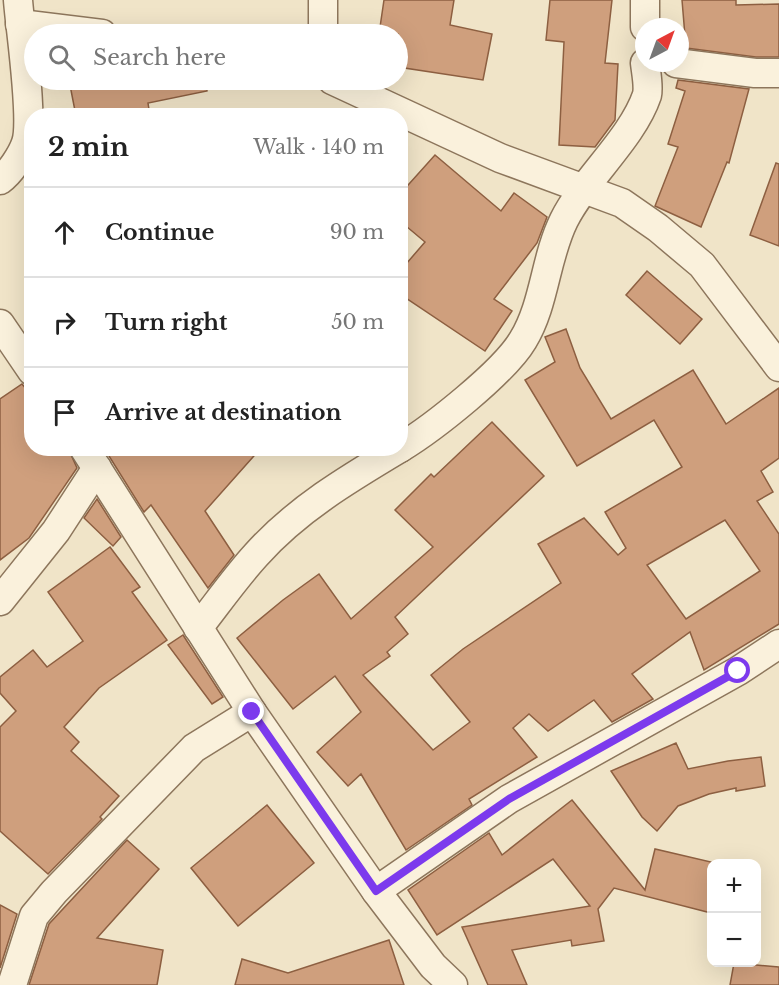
<!DOCTYPE html>
<meta charset="utf-8">
<style>
:root{--surface:#fff;--page:#f6f6f6;--text:#222;--muted:#767676;--line:#e0e0e0}
body{margin:0;font-family:"Libre Baskerville",serif;background:var(--page);color:var(--text)}
.controls{position:absolute;right:18px;bottom:18px;display:grid;overflow:hidden;border-radius:12px;box-shadow:0 6px 24px #0002}
.controls button{width:54px;height:54px;display:grid;place-items:center;padding:0;border:0;border-bottom:2px solid var(--line);background:var(--surface);color:var(--text);font:30px sans-serif}
.compass{position:absolute;left:635px;top:18px;width:54px;height:54px;border-radius:50%;background:var(--surface);box-shadow:0 6px 24px #0002;rotate:41deg}
.stop{position:absolute;width:18px;height:18px;margin:-14px;border:4px solid #7c3aed;border-radius:50%;background:#fff}
.stop.end{background:#7c3aed;border-color:#fff;box-shadow:0 2px 6px #0008}
.list{margin:0;padding:0;list-style:none}
h2{display:flex;justify-content:space-between;align-items:center;height:78px;margin:0;padding:0 24px;font-size:26px}
h2 small{font-size:20px;font-weight:400;color:var(--muted)}
.list li{display:grid;grid-template-columns:39px 1fr auto;gap:18px;align-items:center;box-sizing:border-box;height:90px;padding:0 24px;border-top:2px solid var(--line)}
.list b{display:block;font-size:22px;white-space:nowrap}
.list em{font-size:20px;font-style:normal;color:var(--muted)}
.icon{flex:none;width:33px;height:33px;fill:none;stroke:currentColor;stroke-width:2;stroke-linecap:round;stroke-linejoin:round}
.map{position:relative;flex:none;width:779px;height:985px;overflow:hidden}
.search{position:absolute;background:var(--surface);box-shadow:0 6px 24px #0002;left:24px;top:24px;width:384px;height:66px;display:flex;align-items:center;gap:15px;box-sizing:border-box;padding:0 21px;border-radius:33px;color:var(--muted);font-size:22px}
.panel{position:absolute;background:var(--surface);box-shadow:0 6px 24px #0002;left:24px;top:108px;width:384px;height:348px;border-radius:24px}
.map>svg:first-child{display:block}
.building{fill:#cf9f7d;stroke:#8d5f41;stroke-width:1.5;fill-rule:evenodd}
.lines{fill:none;stroke-linecap:round;stroke-linejoin:round}
.minor-casing{stroke:#8d765c;stroke-width:31}
.minor{stroke:#faf1dc;stroke-width:28}
.route{stroke:#7c3aed;stroke-width:8}
</style>
<div class="map">
<svg width="779" height="985" viewBox="0 0 779 985">
<rect width="100%" height="100%" fill="#f0e4c8"/>
<g class="building">
<path d="M 384,0 L 454,0 L 450,25 L 492,34 L 483,80 L 398,67 L 398,34 L 379,34 Z"/>
<path d="M 550,0 L 612,0 L 605,63 L 618,64 L 615,120 L 595,147 L 559,145 L 564,42 L 546,40 Z"/>
<path d="M 682,0 L 736,0 L 736,5 L 779,4 L 779,57 L 756,57 L 686,48 Z"/>
<path d="M 69,80 L 206,80 L 207,91 L 148,103 L 150,116 L 76,116 Z"/>
<path d="M 678,80 L 749,89 L 729,163 L 727,162 L 701,227 L 655,206 L 678,147 L 668,144 L 685,91 L 676,88 Z"/>
<path d="M 435,155 L 501,211 L 514,193 L 547,217 L 537,243 L 494,299 L 512,311 L 485,351 L 400,294 L 400,271 L 425,242 L 400,221 L 400,194 Z"/>
<path d="M 776,163 L 779,164 L 779,246 L 750,235 Z"/>
<path d="M 647,271 L 702,319 L 680,344 L 626,295 Z"/>
<path d="M 566,329 L 580,368 L 611,419 L 693,370 L 726,424 L 779,388 L 779,458 L 761,471 L 773,492 L 757,501 L 779,534 L 779,624 L 704,670 L 690,632 L 632,674 L 653,699 L 612,722 L 594,700 L 548,731 L 529,714 L 513,728 L 537,757 L 469,799 L 472,805 L 406,850 L 361,774 L 348,786 L 317,752 L 361,712 L 335,676 L 293,709 L 237,638 L 283,600 L 319,574 L 351,619 L 433,547 L 395,510 L 431,474 L 434,477 L 492,422 L 544,476 L 395,617 L 408,634 L 387,652 L 390,656 L 363,675 L 433,750 L 470,722 L 431,675 L 463,649 L 561,583 L 538,544 L 584,518 L 618,555 L 626,548 L 605,512 L 682,467 L 654,420 L 577,466 L 525,380 L 555,362 L 545,337 ZM 725,520 L 760,571 L 686,619 L 647,565 Z"/>
<path d="M 22,384 L 32,396 L 32,448 L 68,448 L 77,468 L 29,538 L 0,560 L 0,399 Z"/>
<path d="M 104,448 L 260,449 L 205,511 L 234,555 L 208,588 L 151,505 L 144,512 Z"/>
<path d="M 97,499 L 121,537 L 113,546 L 84,518 Z"/>
<path d="M 110,547 L 140,587 L 132,592 L 167,640 L 99,688 L 64,727 L 79,742 L 71,751 L 119,796 L 100,817 L 102,819 L 48,874 L 0,831 L 0,727 L 16,711 L 0,693 L 0,677 L 33,650 L 47,667 L 83,641 L 48,592 Z"/>
<path d="M 183,635 L 223,697 L 212,704 L 168,645 Z"/>
<path d="M 676,743 L 688,769 L 728,761 L 761,757 L 765,786 L 736,791 L 736,788 L 709,794 L 678,806 L 657,831 L 642,817 L 611,771 Z"/>
<path d="M 572,800 L 645,890 L 655,849 L 711,862 L 711,913 L 614,888 L 598,909 L 604,941 L 572,946 L 571,940 L 512,950 L 527,985 L 488,985 L 462,927 L 590,906 L 553,859 L 437,935 L 408,890 L 489,833 L 502,855 Z"/>
<path d="M 267,805 L 314,863 L 238,926 L 191,868 Z"/>
<path d="M 127,840 L 159,869 L 97,938 L 163,950 L 157,985 L 29,985 L 49,924 Z"/>
<path d="M 0,905 L 17,914 L 0,968 Z"/>
<path d="M 389,940 L 404,985 L 235,985 L 242,959 L 288,973 Z"/>
<path d="M 734,963 L 779,967 L 779,985 L 730,985 Z"/>
</g>
<g class="lines">
<g class="minor-casing">
<g id="minor">
<path d="M 20,24 L 102,34"/>
<path d="M 645,27 L 645,0"/>
<path d="M 323,34 L 323,0"/>
<path d="M 676,63 L 755,73 L 779,73"/>
<path d="M 332,80 L 500,158 L 622,203 L 658,228 L 702,265 L 779,367"/>
<path d="M 0,180 C 10,173 22,155 26,143 C 34,119 20,29 18,0"/>
<path d="M 0,324 L 32,371"/>
<path d="M 84,448 L 252,712 L 376,891 L 433,966 L 453,985"/>
<path d="M 400,448 C 433,428 504,372 523,340 C 545,304 545,258 564,220 C 585,178 632,139 647,95 C 649,86 646,72 645,63"/>
<path d="M 0,601 L 56,531 L 97,468"/>
<path d="M 198,628 C 217,604 235,578 256,555 C 296,510 348,479 400,448"/>
<path d="M 376,891 L 509,799 L 738,671 L 779,644"/>
<path d="M 12,985 L 34,916 L 54,892 L 194,748 L 252,712"/>
</g>
</g>
<use href="#minor" class="minor"/>
</g>
<g class="lines">
<path class="route" d="M 252,712 L 376,891 L 509,799 L 738,671"/>
</g>
</svg>
<div class="controls">
<button>+</button>
<button>−</button>
</div>
<svg class="compass" viewBox="-18 -18 36 36"><path d="M0-13l5 13h-10z" fill="#e53935"/><path d="M0 13l5-13h-10z" fill="#767676"/></svg>
<div class="stop" style="left:738px;top:671px"></div>
<div class="stop end" style="left:252px;top:712px"></div>
<div class="search"><svg class="icon" aria-label="search" viewBox="0 0 24 24"><circle cx="10" cy="10" r="6"/><path d="M15 15l6 6"/></svg>Search here</div>
<section class="panel">
<h2>2 min<small>Walk · 140 m</small></h2>
<ul class="list">
<li><svg class="icon" aria-label="ahead" viewBox="0 0 24 24"><path d="M12 20V5M6 11l6-6 6 6"/></svg><div><b>Continue</b></div><em>90 m</em></li>
<li><svg class="icon" aria-label="right" viewBox="0 0 24 24"><path d="M7 20v-9h11M14 6l5 5-5 5"/></svg><div><b>Turn right</b></div><em>50 m</em></li>
<li><svg class="icon" aria-label="arrive" viewBox="0 0 24 24"><path d="M6 21V4h12l-3 4 3 4H6"/></svg><div><b>Arrive at destination</b></div></li>
</ul>
</section>
</div>
